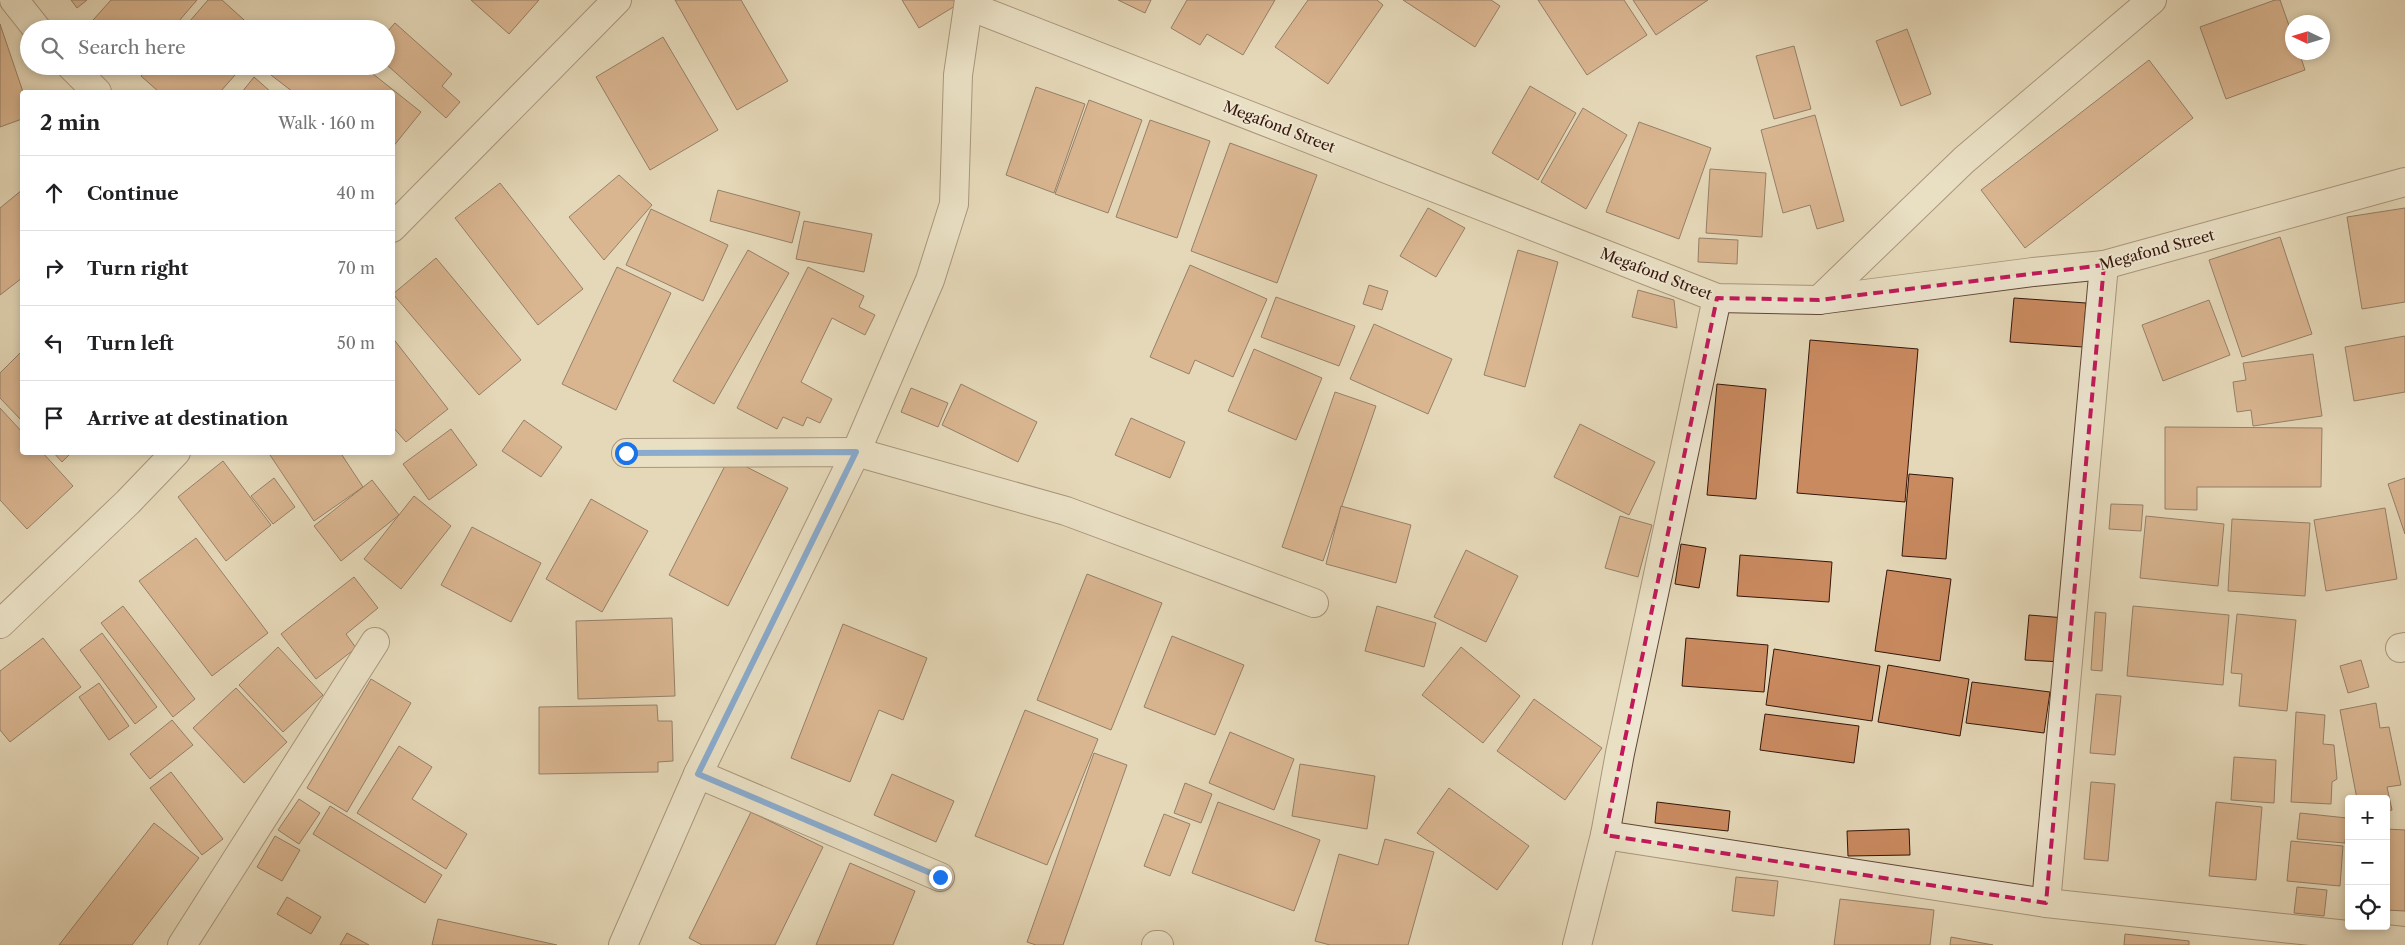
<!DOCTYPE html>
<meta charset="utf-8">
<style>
:root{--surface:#fff;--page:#f6f6f6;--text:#202124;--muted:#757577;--line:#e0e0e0}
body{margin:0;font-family:"Libre Caslon Text",serif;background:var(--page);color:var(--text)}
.controls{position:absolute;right:15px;bottom:15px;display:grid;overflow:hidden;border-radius:5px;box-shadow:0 2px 8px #0003}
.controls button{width:45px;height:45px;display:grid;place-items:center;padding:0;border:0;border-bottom:1px solid var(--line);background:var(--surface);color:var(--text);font:25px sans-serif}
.compass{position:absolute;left:2285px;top:15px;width:45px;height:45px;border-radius:50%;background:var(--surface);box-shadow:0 2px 8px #0003;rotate:274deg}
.stop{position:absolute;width:15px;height:15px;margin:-11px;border:4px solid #1a73e8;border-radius:50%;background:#fff}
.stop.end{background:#1a73e8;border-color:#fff;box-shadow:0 1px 5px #0008}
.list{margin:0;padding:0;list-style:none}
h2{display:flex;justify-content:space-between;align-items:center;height:65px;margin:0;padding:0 20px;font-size:21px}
h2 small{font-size:16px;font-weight:400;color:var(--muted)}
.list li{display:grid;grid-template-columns:32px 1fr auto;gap:15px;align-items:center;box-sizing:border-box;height:75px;padding:0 20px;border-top:1px solid var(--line)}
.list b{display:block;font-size:19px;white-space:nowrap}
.list em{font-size:16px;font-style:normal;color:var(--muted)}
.icon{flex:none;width:28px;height:28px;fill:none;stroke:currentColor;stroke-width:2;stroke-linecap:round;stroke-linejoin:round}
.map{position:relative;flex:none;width:2405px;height:945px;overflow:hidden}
.search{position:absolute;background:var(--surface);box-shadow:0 2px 8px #0003;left:20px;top:20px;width:375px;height:55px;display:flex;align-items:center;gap:12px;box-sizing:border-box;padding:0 18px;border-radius:28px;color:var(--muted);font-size:19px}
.panel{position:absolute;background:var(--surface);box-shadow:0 2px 8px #0003;left:20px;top:90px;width:375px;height:365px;border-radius:5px}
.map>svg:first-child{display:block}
.building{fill:#ca8a60;stroke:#34150a}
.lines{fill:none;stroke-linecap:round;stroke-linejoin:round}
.minor-casing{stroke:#604636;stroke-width:30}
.minor{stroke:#eee6d1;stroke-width:28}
.route{stroke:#1a73e8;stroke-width:6}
.marked{fill:none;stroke:#c2185b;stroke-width:4;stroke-dasharray:10 6;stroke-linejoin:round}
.labels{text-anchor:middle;stroke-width:4;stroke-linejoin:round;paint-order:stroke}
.street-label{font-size:15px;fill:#34150a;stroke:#eee6d1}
</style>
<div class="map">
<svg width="2405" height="945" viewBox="0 0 2405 945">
<rect width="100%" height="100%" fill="#e5d8b8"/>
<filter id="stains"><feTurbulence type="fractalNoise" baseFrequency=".004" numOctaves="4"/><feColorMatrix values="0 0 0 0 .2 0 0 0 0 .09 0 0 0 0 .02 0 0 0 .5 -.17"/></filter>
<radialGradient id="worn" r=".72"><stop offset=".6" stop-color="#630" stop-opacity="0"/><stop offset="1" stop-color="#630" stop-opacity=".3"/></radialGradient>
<g class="building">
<path d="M 71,0 L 87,0 L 77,8 Z"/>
<path d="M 111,0 L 197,0 L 172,29 L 85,29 Z"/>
<path d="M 208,0 L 222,0 L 254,29 L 183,29 Z"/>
<path d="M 471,0 L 539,0 L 509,34 Z"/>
<path d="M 675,0 L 741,0 L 788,81 L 737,110 Z"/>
<path d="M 902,0 L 958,0 L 960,3 L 919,28 Z"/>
<path d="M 1118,0 L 1151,0 L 1145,13 Z"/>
<path d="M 1187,0 L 1275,0 L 1243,55 L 1207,34 L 1200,45 L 1171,28 Z"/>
<path d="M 1308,0 L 1377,0 L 1383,5 L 1328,84 L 1275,47 Z"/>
<path d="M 1403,0 L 1491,0 L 1500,6 L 1475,47 Z"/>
<path d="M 1538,0 L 1624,0 L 1647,35 L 1587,75 Z"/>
<path d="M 1633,0 L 1708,0 L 1656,35 Z"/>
<path d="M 2275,0 L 2280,0 L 2292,34 L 2292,52 L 2299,52 L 2305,70 L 2226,99 L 2200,27 Z"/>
<path d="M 395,23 L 452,74 L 442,86 L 460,102 L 446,118 L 386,64 L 386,33 Z"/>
<path d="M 0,24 L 23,92 L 22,119 L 0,127 Z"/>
<path d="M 1907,29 L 1931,94 L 1901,106 L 1876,41 Z"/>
<path d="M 663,37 L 718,130 L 650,170 L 596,77 Z"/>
<path d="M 1794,46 L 1811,109 L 1774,119 L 1756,56 Z"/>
<path d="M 2149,60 L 2193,118 L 2025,248 L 1981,190 Z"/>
<path d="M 121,66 L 139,66 L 131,75 Z"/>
<path d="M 150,66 L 243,66 L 220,92 L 159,92 L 141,76 Z"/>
<path d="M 278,66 L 363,66 L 421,112 L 392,148 L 392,92 L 293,92 L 271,75 Z"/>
<path d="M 254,77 L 271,92 L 242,92 Z"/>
<path d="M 1530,86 L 1576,113 L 1538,180 L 1492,153 Z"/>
<path d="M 1036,87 L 1085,104 L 1054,193 L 1006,175 Z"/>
<path d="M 1089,100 L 1142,120 L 1108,213 L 1055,194 Z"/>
<path d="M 1583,108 L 1627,135 L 1586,209 L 1541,182 Z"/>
<path d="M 1815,115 L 1844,221 L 1817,229 L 1810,205 L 1783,213 L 1761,130 Z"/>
<path d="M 1150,120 L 1210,141 L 1177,238 L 1116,217 Z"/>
<path d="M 1639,122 L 1711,148 L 1679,239 L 1606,212 Z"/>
<path d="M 1230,143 L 1317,175 L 1277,283 L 1191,251 Z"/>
<path d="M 1710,169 L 1766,173 L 1762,237 L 1706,233 Z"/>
<path d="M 619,175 L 652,205 L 604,260 L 569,217 Z"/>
<path d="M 500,183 L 583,289 L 538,325 L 455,218 Z"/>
<path d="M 22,190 L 22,278 L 0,295 L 0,208 Z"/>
<path d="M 718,190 L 800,212 L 792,243 L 710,221 Z"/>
<path d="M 1428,208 L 1465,228 L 1436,277 L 1400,256 Z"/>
<path d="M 2405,208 L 2405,302 L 2362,309 L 2347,217 Z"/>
<path d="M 651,209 L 728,245 L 703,301 L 626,265 Z"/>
<path d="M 804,221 L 872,234 L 864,272 L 796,259 Z"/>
<path d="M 2280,237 L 2312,334 L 2242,357 L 2209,260 Z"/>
<path d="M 1699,238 L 1738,240 L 1737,264 L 1698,262 Z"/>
<path d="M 748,250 L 789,273 L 714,404 L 673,381 Z"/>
<path d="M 1518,250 L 1558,262 L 1525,387 L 1484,375 Z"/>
<path d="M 436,258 L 521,360 L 479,395 L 393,294 Z"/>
<path d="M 1190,265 L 1267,299 L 1233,377 L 1195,360 L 1189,374 L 1150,357 Z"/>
<path d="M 617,267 L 671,293 L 616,410 L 562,384 Z"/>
<path d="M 808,267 L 864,296 L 859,307 L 875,315 L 865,335 L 832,318 L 801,382 L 832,399 L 820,423 L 807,417 L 803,426 L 783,417 L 777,429 L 737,408 Z"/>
<path d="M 1369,285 L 1388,291 L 1382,310 L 1363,304 Z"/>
<path d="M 1638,290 L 1674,300 L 1677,328 L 1632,317 Z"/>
<path d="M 1276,297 L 1355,326 L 1339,366 L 1261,337 Z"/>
<path d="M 2014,298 L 2086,303 L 2083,347 L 2010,342 Z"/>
<path d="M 2209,300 L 2230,355 L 2163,381 L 2142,325 Z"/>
<path d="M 1374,324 L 1452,359 L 1428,414 L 1350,379 Z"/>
<path d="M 2405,336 L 2405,392 L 2354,401 L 2345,347 Z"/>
<path d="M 392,337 L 448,409 L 406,442 L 392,426 Z"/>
<path d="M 1810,340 L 1918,349 L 1905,502 L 1797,493 Z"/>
<path d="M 1254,349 L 1322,378 L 1296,440 L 1228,411 Z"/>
<path d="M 22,351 L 22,421 L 0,398 L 0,373 Z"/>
<path d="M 2313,354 L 2322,416 L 2253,426 L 2251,410 L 2237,412 L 2233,382 L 2246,380 L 2243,363 Z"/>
<path d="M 961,384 L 1037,422 L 1018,462 L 942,425 Z"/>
<path d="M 1717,384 L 1766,389 L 1756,499 L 1707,495 Z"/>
<path d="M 911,388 L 948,403 L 938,427 L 901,412 Z"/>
<path d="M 1335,392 L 1376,406 L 1323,561 L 1282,547 Z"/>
<path d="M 0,408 L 22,432 L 22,452 L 42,452 L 73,486 L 27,529 L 0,500 Z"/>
<path d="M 1131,418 L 1185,442 L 1170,478 L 1115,455 Z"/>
<path d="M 524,420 L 562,447 L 541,477 L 502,451 Z"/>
<path d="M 1580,424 L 1655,462 L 1629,515 L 1554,477 Z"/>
<path d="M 2165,427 L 2322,428 L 2321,487 L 2197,487 L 2197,510 L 2165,509 Z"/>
<path d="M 451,429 L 477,465 L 429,500 L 403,464 Z"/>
<path d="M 53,452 L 72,452 L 62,462 Z"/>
<path d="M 268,452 L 340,452 L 363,487 L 314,521 Z"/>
<path d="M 729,458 L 788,488 L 728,606 L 669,575 Z"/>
<path d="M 223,461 L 271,525 L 226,561 L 178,497 Z"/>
<path d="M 1909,474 L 1953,478 L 1946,559 L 1902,556 Z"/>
<path d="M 274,478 L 295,507 L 273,524 L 251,496 Z"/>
<path d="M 2405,478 L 2405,534 L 2388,484 Z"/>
<path d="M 372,480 L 399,515 L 341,561 L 314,526 Z"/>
<path d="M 414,496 L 451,526 L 401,589 L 364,559 Z"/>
<path d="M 591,499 L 648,531 L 602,612 L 546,579 Z"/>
<path d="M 2111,504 L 2143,505 L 2141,531 L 2109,529 Z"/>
<path d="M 1341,506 L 1411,525 L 1396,583 L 1326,564 Z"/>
<path d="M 2385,508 L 2397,579 L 2326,591 L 2314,520 Z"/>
<path d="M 1620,516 L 1652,525 L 1638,577 L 1605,568 Z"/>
<path d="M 2146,516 L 2224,524 L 2218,586 L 2140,578 Z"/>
<path d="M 2232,519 L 2310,523 L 2305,596 L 2228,591 Z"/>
<path d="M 472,527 L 541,563 L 511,622 L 441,585 Z"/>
<path d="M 196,538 L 268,633 L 212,676 L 139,581 Z"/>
<path d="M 1681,544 L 1706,548 L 1699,588 L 1675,584 Z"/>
<path d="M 1466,550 L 1518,576 L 1486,642 L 1434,617 Z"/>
<path d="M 1740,555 L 1832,562 L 1829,602 L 1737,596 Z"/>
<path d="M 1887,570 L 1951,579 L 1940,661 L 1875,651 Z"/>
<path d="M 1087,574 L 1162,603 L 1111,730 L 1037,700 Z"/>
<path d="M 354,577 L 378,608 L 346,634 L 356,648 L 316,679 L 281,634 Z"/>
<path d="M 123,606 L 195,699 L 173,717 L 101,623 Z"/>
<path d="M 1377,606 L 1436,623 L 1424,667 L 1365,651 Z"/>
<path d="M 2133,606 L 2229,615 L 2223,685 L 2127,676 Z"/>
<path d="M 2095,612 L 2106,613 L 2102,671 L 2091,670 Z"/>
<path d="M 2237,614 L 2296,620 L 2287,711 L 2239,706 L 2242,674 L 2231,673 Z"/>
<path d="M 2029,615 L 2065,618 L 2062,662 L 2025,660 Z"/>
<path d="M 672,618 L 675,696 L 578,699 L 576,621 Z"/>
<path d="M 843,624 L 927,658 L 903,720 L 879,710 L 850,782 L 791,758 Z"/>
<path d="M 102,633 L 157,707 L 135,724 L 80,650 Z"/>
<path d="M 1172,636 L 1244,665 L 1215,735 L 1144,707 Z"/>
<path d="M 43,638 L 81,687 L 10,742 L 0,730 L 0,671 Z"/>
<path d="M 1686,638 L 1768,645 L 1764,692 L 1682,686 Z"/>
<path d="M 278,647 L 323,695 L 283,732 L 239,685 Z"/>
<path d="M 1461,647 L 1520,696 L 1483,743 L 1422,695 Z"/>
<path d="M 1774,649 L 1880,666 L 1872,721 L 1766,705 Z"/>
<path d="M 2361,660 L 2369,687 L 2348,693 L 2340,666 Z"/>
<path d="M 1888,665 L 1969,679 L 1960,736 L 1878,722 Z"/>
<path d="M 371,679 L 411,703 L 347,812 L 307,788 Z"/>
<path d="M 1972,682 L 2050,692 L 2044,733 L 1966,723 Z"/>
<path d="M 99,683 L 129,726 L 109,740 L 79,697 Z"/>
<path d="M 236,688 L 287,742 L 244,783 L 193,728 Z"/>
<path d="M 2096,694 L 2121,696 L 2115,755 L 2090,753 Z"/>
<path d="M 1534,699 L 1602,748 L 1565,800 L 1497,751 Z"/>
<path d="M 2376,703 L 2380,728 L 2389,727 L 2401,785 L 2387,787 L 2392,810 L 2386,811 L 2386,799 L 2357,799 L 2340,710 Z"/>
<path d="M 657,705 L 658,721 L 672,721 L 673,761 L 658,762 L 658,772 L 539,774 L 539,707 Z"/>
<path d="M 1025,710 L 1098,739 L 1047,865 L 975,836 Z"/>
<path d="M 2296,712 L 2325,715 L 2323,744 L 2334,745 L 2337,779 L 2332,782 L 2331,804 L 2291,802 Z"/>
<path d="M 1765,714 L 1859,726 L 1854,763 L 1760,750 Z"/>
<path d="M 172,720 L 193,745 L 150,779 L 130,754 Z"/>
<path d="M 1230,732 L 1294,759 L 1274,810 L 1209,783 Z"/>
<path d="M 399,746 L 432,767 L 412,799 L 467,834 L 446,869 L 357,813 Z"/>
<path d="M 1094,753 L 1127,765 L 1063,945 L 1036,945 L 1027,942 Z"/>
<path d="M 2234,757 L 2276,760 L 2274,803 L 2231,800 Z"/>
<path d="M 1300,764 L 1375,776 L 1367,829 L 1292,816 Z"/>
<path d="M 171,772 L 223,839 L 202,855 L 150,788 Z"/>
<path d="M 892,774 L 954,801 L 936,842 L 874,815 Z"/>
<path d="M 2091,782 L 2115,784 L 2108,861 L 2084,859 Z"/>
<path d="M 1185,783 L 1212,794 L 1201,823 L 1174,813 Z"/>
<path d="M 1449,788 L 1529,846 L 1497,890 L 1417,833 Z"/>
<path d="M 299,799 L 320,813 L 299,844 L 278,830 Z"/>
<path d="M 1218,802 L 1320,840 L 1294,911 L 1192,873 Z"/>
<path d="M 1657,802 L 1730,811 L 1728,831 L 1655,823 Z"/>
<path d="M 2216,802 L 2262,807 L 2256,880 L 2209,876 Z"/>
<path d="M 330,806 L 442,875 L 425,903 L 313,834 Z"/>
<path d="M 751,812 L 823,847 L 775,945 L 702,945 L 689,938 Z"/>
<path d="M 2300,813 L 2347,818 L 2345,843 L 2297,839 Z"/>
<path d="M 1164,814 L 1190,824 L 1170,876 L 1144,866 Z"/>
<path d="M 154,823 L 199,858 L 132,945 L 59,945 Z"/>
<path d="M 1909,829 L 1910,855 L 1848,856 L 1847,831 Z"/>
<path d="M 2386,829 L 2405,830 L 2405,911 L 2386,910 Z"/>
<path d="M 275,836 L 300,850 L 282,881 L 257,867 Z"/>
<path d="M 1385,839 L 1434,852 L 1408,945 L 1330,945 L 1315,941 L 1339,854 L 1378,865 Z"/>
<path d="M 2291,841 L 2343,846 L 2340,886 L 2287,881 Z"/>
<path d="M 850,863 L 915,891 L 893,945 L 816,945 Z"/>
<path d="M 1736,877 L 1778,881 L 1774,916 L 1732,911 Z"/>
<path d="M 2297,887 L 2327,890 L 2324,916 L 2294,913 Z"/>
<path d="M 287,897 L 321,917 L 311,934 L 277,914 Z"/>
<path d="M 1840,899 L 1934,910 L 1930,945 L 1834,945 Z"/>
<path d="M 438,919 L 557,945 L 432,945 Z"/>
<path d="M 347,933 L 369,945 L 340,945 Z"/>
<path d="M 2125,934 L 2189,941 L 2189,945 L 2124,945 Z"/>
<path d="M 1951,937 L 1993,945 L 1950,945 Z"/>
</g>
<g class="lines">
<g class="minor-casing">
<g id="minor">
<path d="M 14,0 L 37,29"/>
<path d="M 969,6 L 1717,298 L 1819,300 L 2033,272 L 2104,265 L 2405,182"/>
<path d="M 71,66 L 97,92"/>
<path d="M 392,228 L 617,0"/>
<path d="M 1819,300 L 1964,160 L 2152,0"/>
<path d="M 626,453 L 856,452 L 1066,511 L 1314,603"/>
<path d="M 0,624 L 128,502 L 176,452"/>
<path d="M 2400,648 L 2405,647"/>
<path d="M 698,774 L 940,877"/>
<path d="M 1605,835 L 2046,903 L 2405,941"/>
<path d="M 2046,903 L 2104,265"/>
<path d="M 182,945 L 375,642"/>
<path d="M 623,945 L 698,774 L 856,452 L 930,280 L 954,204 L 958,75 L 969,0"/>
<path d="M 1156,945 L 1159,945"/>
<path d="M 1577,945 L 1605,835 L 1620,753 L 1717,298"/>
</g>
</g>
<use href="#minor" class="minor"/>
</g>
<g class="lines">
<path class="route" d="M 626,453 L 856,452 L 698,774 L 940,877"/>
</g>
<path d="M0 0H2405V945H0ZM 2104,265 L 2046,903 L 1605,835 L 1717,298 L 1819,300 Z" fill="#e5d8b8" fill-opacity=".55" fill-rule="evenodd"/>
<path class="marked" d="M 2104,265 L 2046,903 L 1605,835 L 1717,298 L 1819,300 Z"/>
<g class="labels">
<g class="street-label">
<text transform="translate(1279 127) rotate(21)" y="5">Megafond Street</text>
<text transform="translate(2157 250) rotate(-15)" y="5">Megafond Street</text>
<text transform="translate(1656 274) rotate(21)" y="5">Megafond Street</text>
</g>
</g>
<rect width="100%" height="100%" filter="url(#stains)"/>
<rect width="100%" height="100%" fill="url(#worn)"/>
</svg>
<div class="controls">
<button>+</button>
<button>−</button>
<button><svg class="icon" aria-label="locate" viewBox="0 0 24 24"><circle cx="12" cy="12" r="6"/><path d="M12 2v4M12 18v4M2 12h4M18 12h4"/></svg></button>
</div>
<svg class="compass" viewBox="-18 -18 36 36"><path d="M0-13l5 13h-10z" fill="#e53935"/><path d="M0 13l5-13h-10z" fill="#757577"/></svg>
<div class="stop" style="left:626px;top:453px"></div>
<div class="stop end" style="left:940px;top:877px"></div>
<div class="search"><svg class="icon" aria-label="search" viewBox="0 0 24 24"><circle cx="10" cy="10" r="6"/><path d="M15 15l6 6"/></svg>Search here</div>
<section class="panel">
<h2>2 min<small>Walk · 160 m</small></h2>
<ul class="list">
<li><svg class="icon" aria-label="ahead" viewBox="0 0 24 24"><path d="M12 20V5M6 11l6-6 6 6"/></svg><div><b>Continue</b></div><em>40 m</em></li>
<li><svg class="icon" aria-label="right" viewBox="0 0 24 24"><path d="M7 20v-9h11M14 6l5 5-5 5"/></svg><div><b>Turn right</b></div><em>70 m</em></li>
<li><svg class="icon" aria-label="left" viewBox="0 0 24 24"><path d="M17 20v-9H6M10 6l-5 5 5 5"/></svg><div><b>Turn left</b></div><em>50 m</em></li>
<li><svg class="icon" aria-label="arrive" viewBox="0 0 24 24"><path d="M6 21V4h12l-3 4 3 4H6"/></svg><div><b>Arrive at destination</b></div></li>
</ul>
</section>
</div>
